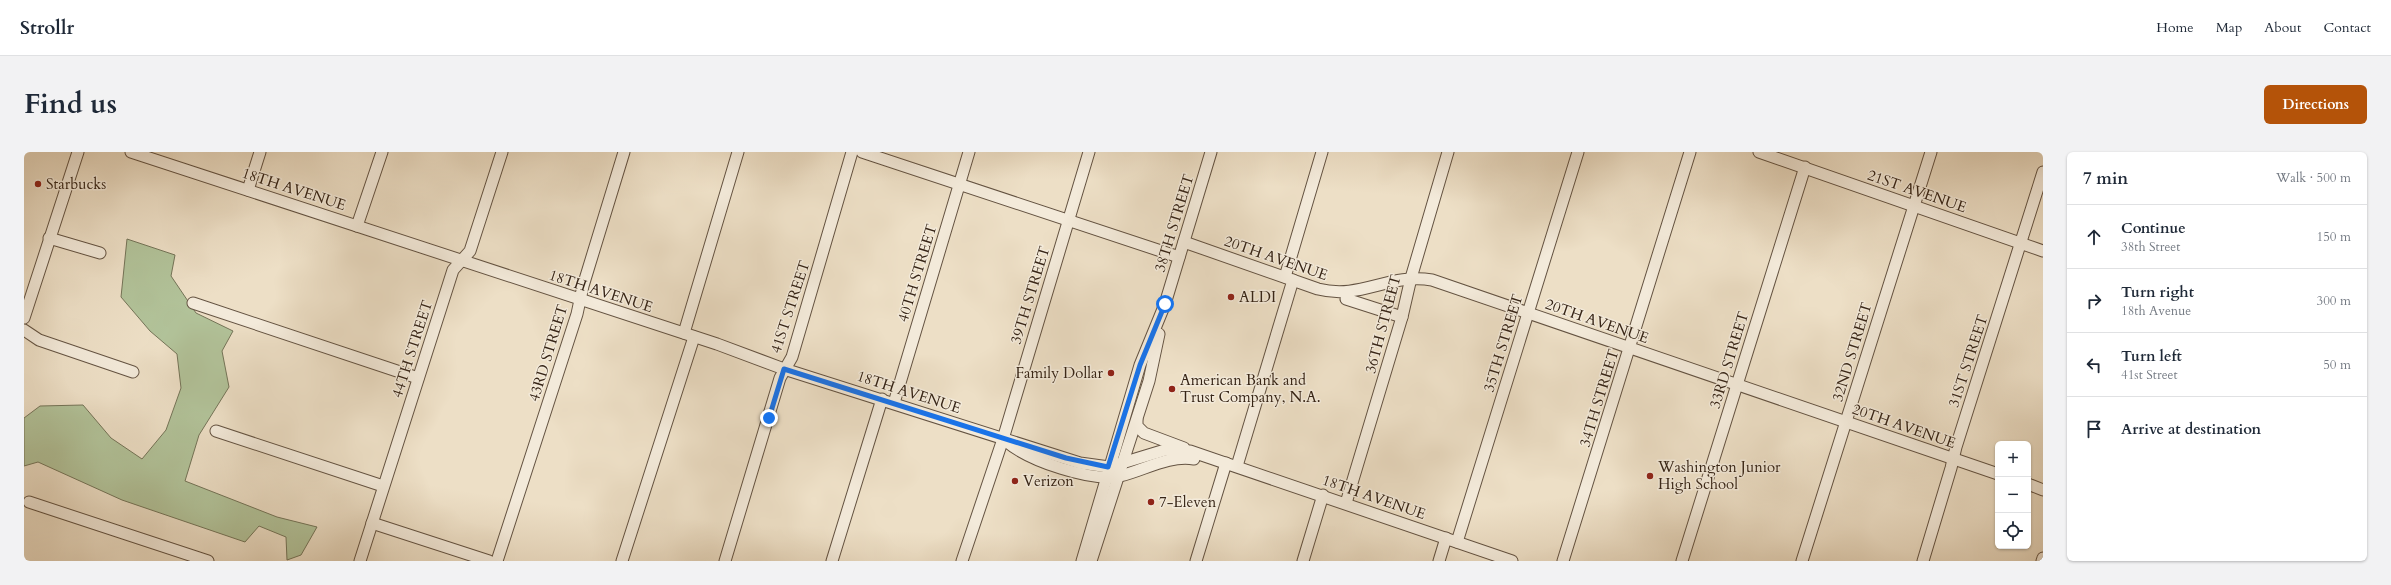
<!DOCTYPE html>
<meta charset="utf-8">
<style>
:root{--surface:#fff;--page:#f2f2f3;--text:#1f2937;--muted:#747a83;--line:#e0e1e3;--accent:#b45309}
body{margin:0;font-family:Cardo,serif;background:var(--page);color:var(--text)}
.controls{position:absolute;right:12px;bottom:12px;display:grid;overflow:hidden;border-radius:6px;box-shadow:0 1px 3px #0004}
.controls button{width:36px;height:36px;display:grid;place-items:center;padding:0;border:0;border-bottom:1px solid var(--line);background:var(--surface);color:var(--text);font:20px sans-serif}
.stop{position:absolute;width:12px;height:12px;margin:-9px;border:3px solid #1a73e8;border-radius:50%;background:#fff}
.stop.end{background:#1a73e8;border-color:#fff;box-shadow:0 1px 4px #0008}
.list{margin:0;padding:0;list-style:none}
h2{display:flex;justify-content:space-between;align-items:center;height:52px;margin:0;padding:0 16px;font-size:17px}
h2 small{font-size:13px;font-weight:400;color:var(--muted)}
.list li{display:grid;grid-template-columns:26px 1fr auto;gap:12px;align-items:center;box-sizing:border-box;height:64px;padding:0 16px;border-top:1px solid var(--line)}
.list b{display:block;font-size:15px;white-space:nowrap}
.list p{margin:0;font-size:13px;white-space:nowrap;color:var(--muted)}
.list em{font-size:13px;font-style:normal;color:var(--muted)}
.icon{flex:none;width:22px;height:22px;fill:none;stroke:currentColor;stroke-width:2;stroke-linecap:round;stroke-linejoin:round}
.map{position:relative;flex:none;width:2019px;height:409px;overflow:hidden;border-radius:6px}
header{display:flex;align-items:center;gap:24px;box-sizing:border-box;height:56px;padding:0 20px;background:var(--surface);border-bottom:1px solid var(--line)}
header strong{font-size:19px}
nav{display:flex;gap:22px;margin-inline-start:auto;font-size:14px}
.intro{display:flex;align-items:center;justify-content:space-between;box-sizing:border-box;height:96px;padding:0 24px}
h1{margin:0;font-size:28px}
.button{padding:10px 18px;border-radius:6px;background:var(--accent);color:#fff;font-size:14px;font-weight:700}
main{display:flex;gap:24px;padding:0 24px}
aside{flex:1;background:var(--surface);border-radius:6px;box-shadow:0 1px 3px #0004}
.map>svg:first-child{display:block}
.green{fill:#b2c39a;stroke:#747458}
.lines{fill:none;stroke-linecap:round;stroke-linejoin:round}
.minor-casing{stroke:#645342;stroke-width:13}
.minor{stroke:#f3eada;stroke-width:11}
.route{stroke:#1a73e8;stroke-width:5}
.poi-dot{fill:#8f2418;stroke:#f3eada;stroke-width:1.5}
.labels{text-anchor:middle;stroke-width:3;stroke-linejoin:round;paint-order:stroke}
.poi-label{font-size:15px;fill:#362416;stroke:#f3eada;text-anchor:start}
.street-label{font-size:15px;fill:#362416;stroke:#f3eada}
</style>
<header>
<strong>Strollr</strong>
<nav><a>Home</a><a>Map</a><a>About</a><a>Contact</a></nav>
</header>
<div class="intro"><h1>Find us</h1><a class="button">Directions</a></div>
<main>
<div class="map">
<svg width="2019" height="409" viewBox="0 0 2019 409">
<rect width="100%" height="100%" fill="#eddfc6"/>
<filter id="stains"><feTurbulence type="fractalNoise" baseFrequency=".005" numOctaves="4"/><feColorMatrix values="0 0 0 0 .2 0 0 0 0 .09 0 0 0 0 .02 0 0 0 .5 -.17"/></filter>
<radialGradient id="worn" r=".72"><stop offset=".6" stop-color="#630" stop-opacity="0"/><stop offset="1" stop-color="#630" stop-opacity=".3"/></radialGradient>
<path class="green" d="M 103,87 L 151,103 L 147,124 L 172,161 L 209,179 L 198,199 L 205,235 L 175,283 L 161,329 L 253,365 L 293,375 L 277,403 L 263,408 L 262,385 L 235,374 L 221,390 L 98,348 L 14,310 L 0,314 L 0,266 L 16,254 L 59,253 L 87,286 L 118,307 L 142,278 L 157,236 L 153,202 L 126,179 L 97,145 Z"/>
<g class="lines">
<g class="minor-casing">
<g id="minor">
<path d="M 107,0 L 693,192 L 760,217 L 1056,311 L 1085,315 L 1141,298 L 1166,299 L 1488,409"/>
<path d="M 838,0 L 1155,105"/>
<path d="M 1735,0 L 2019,99"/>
<path d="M 224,38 L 236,0"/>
<path d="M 333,74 L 358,0"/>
<path d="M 25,86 L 76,101"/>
<path d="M 1160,90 L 1294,137 C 1337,148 1364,121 1408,128 L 1974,322"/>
<path d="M 1261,125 L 1298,0"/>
<path d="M 1322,147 L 1378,165"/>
<path d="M 169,151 L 394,226"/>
<path d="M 0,166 L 54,0"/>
<path d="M 0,178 L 15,188 L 109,220"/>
<path d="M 660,181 L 714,0"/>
<path d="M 870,251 L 945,0"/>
<path d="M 1113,268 L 1113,274 L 1120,281 L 1160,296"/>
<path d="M 192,279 L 359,334"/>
<path d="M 983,290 C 1006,309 1067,330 1096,324 C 1121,318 1144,303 1170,307"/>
<path d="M 1213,314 L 1269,128"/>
<path d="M 2004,332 L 2019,338"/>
<path d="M 5,350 L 184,409"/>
<path d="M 1322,351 L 1378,165 L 1387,126 L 1424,0"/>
<path d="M 348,371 L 465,409"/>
<path d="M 1433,390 L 1554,0"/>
<path d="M 336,409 L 429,118 L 446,99 L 478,0"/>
<path d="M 473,409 L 553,162 L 559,134 L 600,0"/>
<path d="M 598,409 L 670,185"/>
<path d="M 701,409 L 756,226 L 768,205 L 828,0"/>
<path d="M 808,409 L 858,247"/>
<path d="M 938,409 L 979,287 L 1065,0"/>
<path d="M 1058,409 L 1116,213 L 1141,152 L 1187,0"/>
<path d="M 1067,409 L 1125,229 L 1135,182"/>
<path d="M 1172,409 L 1202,311"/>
<path d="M 1279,409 L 1299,343"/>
<path d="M 1415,409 L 1422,386"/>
<path d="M 1539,409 L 1666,0"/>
<path d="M 1658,409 L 1781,15"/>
<path d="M 1778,409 L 1907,0"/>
<path d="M 1899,409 L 1927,316 L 1932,295 L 2019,20"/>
<path d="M 2018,409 L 2019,406"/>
</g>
</g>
<use href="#minor" class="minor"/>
</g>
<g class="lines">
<path class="route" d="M 745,266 L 760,217 L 1042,306 L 1084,315 L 1116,213 L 1141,152"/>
</g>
<g class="poi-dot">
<circle cx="14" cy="32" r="4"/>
<circle cx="1207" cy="145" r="4"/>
<circle cx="1087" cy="221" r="4"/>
<circle cx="1148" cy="237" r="4"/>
<circle cx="1626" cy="324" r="4"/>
<circle cx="991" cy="329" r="4"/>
<circle cx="1127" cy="350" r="4"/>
</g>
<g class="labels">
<g class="poi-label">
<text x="22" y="37">Starbucks</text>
<text x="1215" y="150">ALDI</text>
<text x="1079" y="226" text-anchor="end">Family Dollar</text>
<text x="1156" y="233">American Bank and<tspan x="1156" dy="17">Trust Company, N.A.</tspan></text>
<text x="1634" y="320">Washington Junior<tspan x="1634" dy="17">High School</tspan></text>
<text x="999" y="334">Verizon</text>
<text x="1135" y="355">7-Eleven</text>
</g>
<g class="street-label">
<text transform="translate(270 37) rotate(18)" y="5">18TH AVENUE</text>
<text transform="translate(1893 39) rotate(19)" y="5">21ST AVENUE</text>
<text transform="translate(1150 71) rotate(-73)" y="5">38TH STREET</text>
<text transform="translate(1252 106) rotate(19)" y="5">20TH AVENUE</text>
<text transform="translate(893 121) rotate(-73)" y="5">40TH STREET</text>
<text transform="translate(577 139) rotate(18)" y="5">18TH AVENUE</text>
<text transform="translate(1006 143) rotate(-73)" y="5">39TH STREET</text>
<text transform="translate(766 155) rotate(-72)" y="5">41ST STREET</text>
<text transform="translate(1573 169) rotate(19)" y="5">20TH AVENUE</text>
<text transform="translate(1359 172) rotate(-75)" y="5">36TH STREET</text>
<text transform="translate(1479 191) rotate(-73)" y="5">35TH STREET</text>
<text transform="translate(388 197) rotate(-72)" y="5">44TH STREET</text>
<text transform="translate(1828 200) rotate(-73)" y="5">32ND STREET</text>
<text transform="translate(524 201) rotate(-73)" y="5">43RD STREET</text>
<text transform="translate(1705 208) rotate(-73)" y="5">33RD STREET</text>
<text transform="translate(1944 209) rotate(-72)" y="5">31ST STREET</text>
<text transform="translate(885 240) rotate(18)" y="5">18TH AVENUE</text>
<text transform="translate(1575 246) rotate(-73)" y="5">34TH STREET</text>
<text transform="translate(1880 274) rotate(19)" y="5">20TH AVENUE</text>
<text transform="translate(1350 345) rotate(19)" y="5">18TH AVENUE</text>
</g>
</g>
<rect width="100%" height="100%" filter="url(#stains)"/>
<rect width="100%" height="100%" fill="url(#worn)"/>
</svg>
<div class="controls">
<button>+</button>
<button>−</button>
<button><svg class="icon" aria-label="locate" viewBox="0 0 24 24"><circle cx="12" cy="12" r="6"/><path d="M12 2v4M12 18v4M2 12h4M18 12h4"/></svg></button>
</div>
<div class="stop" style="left:1141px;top:152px"></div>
<div class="stop end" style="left:745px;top:266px"></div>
</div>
<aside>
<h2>7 min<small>Walk · 500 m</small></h2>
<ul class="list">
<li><svg class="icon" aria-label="ahead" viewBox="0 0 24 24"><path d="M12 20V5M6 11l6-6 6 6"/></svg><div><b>Continue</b><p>38th Street</p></div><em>150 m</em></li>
<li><svg class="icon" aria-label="right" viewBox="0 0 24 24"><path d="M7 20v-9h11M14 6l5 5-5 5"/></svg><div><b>Turn right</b><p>18th Avenue</p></div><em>300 m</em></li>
<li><svg class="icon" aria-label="left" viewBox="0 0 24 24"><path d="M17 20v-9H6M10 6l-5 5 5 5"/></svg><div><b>Turn left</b><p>41st Street</p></div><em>50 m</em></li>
<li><svg class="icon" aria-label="arrive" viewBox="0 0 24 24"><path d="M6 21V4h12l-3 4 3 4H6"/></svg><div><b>Arrive at destination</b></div></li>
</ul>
</aside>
</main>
